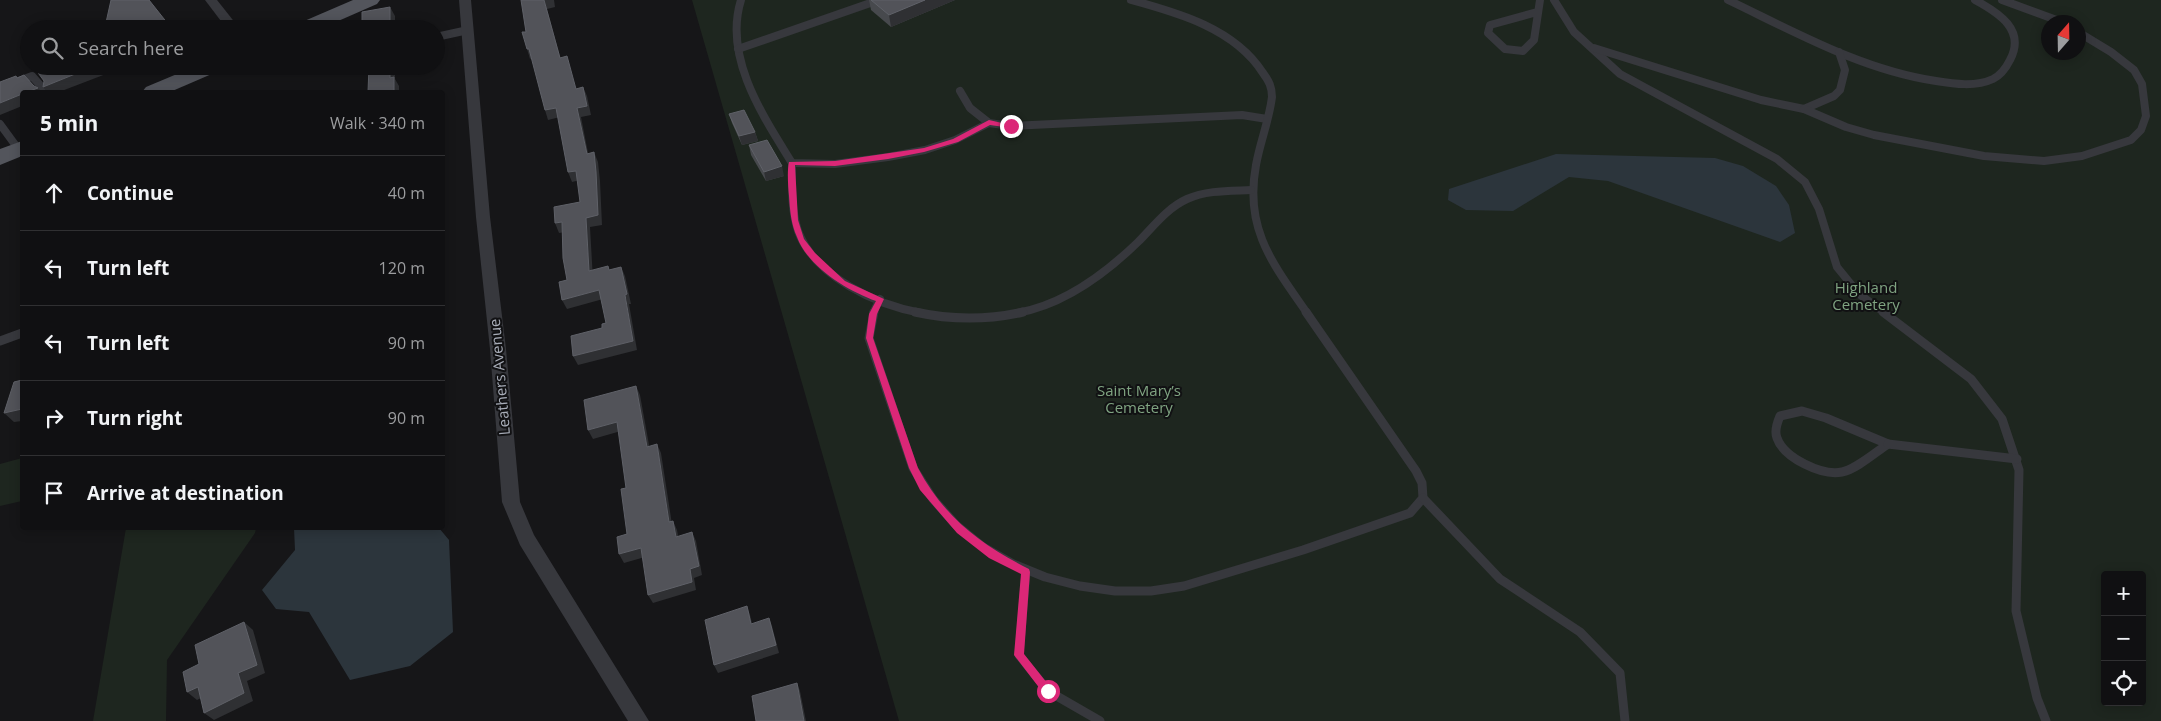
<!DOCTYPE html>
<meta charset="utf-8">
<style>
:root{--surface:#101012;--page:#1e1e20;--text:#f1f3f6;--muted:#9c9d9f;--line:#303032}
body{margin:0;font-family:"Open Sans",sans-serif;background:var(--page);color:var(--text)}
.controls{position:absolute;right:15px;bottom:15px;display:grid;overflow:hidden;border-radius:5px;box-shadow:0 2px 12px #0003}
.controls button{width:45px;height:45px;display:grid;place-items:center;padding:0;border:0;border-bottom:1px solid var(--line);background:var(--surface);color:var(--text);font:25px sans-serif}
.compass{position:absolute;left:2041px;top:15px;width:45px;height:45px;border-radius:50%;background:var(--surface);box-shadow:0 2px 12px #0003;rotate:20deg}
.stop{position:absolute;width:15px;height:15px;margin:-11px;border:4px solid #db2777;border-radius:50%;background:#fff}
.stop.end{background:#db2777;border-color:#fff;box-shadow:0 1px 5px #0008}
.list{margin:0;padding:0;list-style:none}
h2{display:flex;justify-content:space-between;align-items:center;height:65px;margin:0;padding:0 20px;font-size:21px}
h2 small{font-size:16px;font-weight:400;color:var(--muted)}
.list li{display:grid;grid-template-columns:32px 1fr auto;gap:15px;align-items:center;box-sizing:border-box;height:75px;padding:0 20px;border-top:1px solid var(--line)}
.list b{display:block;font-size:19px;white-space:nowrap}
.list em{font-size:16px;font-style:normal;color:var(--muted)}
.icon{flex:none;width:28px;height:28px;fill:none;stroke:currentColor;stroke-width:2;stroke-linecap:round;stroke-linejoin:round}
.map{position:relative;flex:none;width:2161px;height:721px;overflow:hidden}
.search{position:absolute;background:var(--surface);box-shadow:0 2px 12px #0003;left:20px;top:20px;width:425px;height:55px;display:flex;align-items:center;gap:12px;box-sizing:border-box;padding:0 18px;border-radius:28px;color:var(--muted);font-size:19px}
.panel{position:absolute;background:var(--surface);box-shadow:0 2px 12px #0003;left:20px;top:90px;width:425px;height:440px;border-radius:5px}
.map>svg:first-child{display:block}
.green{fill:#1e261f;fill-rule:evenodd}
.water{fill:#2c353c}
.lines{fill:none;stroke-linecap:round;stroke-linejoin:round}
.service-far1{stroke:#37383d;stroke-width:8}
.service{stroke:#37383d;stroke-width:9}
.minor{fill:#37383d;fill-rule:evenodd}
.primary{fill:#53555c;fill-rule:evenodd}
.wall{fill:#47494d}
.shaded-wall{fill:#2f3033}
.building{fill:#525359;stroke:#5f6168}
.route{fill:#db2777}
.labels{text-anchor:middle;stroke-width:4;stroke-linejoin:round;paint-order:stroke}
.park-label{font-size:15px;fill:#7fa381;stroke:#111113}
.street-label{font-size:15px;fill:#a8adb8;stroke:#111113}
</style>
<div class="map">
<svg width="2161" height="721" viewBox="0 0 2161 721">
<rect width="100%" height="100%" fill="#161618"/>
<g class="green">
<path d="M 692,0 L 2161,0 L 2161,721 L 899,721 ZM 2048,22 L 2078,22 L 2078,52 L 2048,52 ZM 2105,575 L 2142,575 L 2142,702 L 2105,702 Z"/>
<path d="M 22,458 L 22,501 L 0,506 L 0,464 Z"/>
<path d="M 126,528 L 256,528 L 255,533 L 167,660 L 166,721 L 93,721 Z"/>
</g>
<g class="water">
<path d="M 1556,154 L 1715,158 L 1743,166 L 1776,186 L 1789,205 L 1795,233 L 1780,242 L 1608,181 L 1569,177 L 1513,211 L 1466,210 L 1448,200 L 1449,189 Z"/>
<path d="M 294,528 L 439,528 L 449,540 L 453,632 L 410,666 L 350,680 L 309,612 L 276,609 L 262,590 L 295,550 Z"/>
</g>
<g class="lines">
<g class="service-far1">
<path d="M 741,0 C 723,57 763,116 792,163 L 835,164 L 888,157 L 925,150 L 955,140 L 989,123 L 1011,126 L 1242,115 L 1267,119"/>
<path d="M 1131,0 C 1179,13 1235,29 1263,73 C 1269,81 1272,87 1272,97 C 1269,121 1260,142 1256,165 C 1244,229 1273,264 1307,313"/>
<path d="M 1554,0 L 1574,32 L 1620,74 L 1777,159 L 1805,182 L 1819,209 L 1837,267 L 1859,294 L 1885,313"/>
<path d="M 1728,0 C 1795,32 1862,70 1936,81 C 1954,84 1976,87 1993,79 C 2001,75 2006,68 2010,60 C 2026,30 1999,13 1975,0"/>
<path d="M 2002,0 L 2062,22"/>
<path d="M 1537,12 L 1490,25 L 1488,33 L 1505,49 L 1523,51 L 1534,40 L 1540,0"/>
<path d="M 436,37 L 468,30"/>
<path d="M 1594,48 L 1761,100 L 1804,109 L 1834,96 L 1840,90 L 1845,70 L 1839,52"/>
<path d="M 738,49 L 879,0"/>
<path d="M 0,88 L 32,76 L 46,92"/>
<path d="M 960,91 L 970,108 L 989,123"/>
<path d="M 1804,109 L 1846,127 L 1874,135 L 1984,156 L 2044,161 L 2082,156 L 2131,140 L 2141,130 L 2146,116 L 2142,84 L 2134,70 L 2111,52 L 2078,32"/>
<path d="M 0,124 L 19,150"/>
<path d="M 792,163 C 792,186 791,209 798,231 C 815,277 877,305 921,313"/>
<path d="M 873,313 L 880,299"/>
<path d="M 1017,313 C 1063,305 1105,274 1138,242 C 1153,227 1167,208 1187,199 C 1207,190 1230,191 1251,190"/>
</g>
<g class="service">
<path d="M 874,312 L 869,338 L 913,468 L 933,499 L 956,525 L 983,547 L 1013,564 L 1045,577 L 1080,586 L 1115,591 L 1151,591 L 1184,586 L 1303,550 L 1410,513 L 1423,498 L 1422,483 L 1416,471 L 1306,312"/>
<path d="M 915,312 C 951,320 988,320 1023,312"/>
<path d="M 1883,312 L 1971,379 L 2002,419 L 2019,470 L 2016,611 L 2037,698 L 2046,721"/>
<path d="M 0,341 L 22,333"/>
<path d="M 1802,411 L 1826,418 L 1888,444 C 1876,452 1855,470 1842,472 C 1822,476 1784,458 1777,438 C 1774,431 1777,423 1780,416 Z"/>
<path d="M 1888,444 L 2017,459"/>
<path d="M 1423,498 L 1500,579 L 1580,632 L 1620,673 L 1625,721"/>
<path d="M 1026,572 L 1019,655 L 1048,691 L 1100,721"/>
</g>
<g class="minor">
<path d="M 205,0 L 217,0 L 240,29 L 227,29 Z"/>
<path d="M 459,0 L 471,0 L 490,217 L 506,349 L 520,502 L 534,535 L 649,721 L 628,721 L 520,545 L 502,502 L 490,349 L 476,217 Z"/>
</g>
<g class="primary">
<path d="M 353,0 L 380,0 L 377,4 L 320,29 L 292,29 L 295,25 Z"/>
<path d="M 196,66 L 224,66 L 221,70 L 170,92 L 142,92 L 146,87 Z"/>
<path d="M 22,141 L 22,156 L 0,165 L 0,149 Z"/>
</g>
</g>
<g class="wall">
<path d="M 869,0 L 955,0 L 891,27 L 871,10 Z"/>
<path d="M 729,114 L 755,132 L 758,141 L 742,145 L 732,123 Z"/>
<path d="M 749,145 L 784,176 L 766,181 L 751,155 Z"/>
</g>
<g class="shaded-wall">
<path d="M 544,0 L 554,0 L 555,7 L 547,9 L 563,67 L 560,58 Z"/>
<path d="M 925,0 L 955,0 L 891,27 L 889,15 Z"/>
<path d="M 390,7 L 395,16 L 395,29 L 390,29 Z"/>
<path d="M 116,24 L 119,29 L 106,29 L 105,27 Z"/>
<path d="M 527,49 L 529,49 L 533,58 L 530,59 Z"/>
<path d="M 95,66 L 101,66 L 106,74 L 59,92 L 47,92 L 43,87 Z"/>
<path d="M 361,66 L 371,66 L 374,73 L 365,74 Z"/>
<path d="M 390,66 L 395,66 L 395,79 L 399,86 L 399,92 L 394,92 L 390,78 Z"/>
<path d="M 583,87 L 587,96 L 591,115 L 581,117 L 590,163 L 587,154 L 577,108 Z"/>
<path d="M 38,88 L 42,92 L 27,92 Z"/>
<path d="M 22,94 L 22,106 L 0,115 L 0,103 Z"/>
<path d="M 556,108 L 560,117 L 548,120 L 545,110 Z"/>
<path d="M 755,132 L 758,141 L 742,145 L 739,136 Z"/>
<path d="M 594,152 L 598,162 L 600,181 L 602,225 L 590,227 L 593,280 L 589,271 L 586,218 Z"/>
<path d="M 782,166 L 784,176 L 766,181 L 764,172 Z"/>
<path d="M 576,171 L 580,180 L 572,182 L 568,172 Z"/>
<path d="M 562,222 L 566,232 L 559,233 L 555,223 Z"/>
<path d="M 621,267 L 625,276 L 631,304 L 629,304 L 637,350 L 578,365 L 573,356 L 633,341 Z"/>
<path d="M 599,290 L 603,299 L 567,309 L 562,300 Z"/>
<path d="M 636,386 L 640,395 L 651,456 L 647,447 Z"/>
<path d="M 22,409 L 22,421 L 14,422 L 4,413 Z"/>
<path d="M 617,422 L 621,431 L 593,439 L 588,430 Z"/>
<path d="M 657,444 L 661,453 L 673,531 L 669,522 Z"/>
<path d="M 673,521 L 677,530 L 680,546 L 676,537 Z"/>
<path d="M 692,532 L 696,541 L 702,575 L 694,578 L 696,590 L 653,603 L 648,595 L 690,569 Z"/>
<path d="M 641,548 L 645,557 L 624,563 L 619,554 Z"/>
<path d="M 747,606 L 750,615 L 754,632 L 751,624 Z"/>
<path d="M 769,618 L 772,626 L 779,653 L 718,673 L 714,665 Z"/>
<path d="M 244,622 L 253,630 L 265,673 L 247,681 L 253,701 L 214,720 L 204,713 L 238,673 Z"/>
<path d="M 797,683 L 800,691 L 806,721 L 804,721 Z"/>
<path d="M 198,687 L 207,695 L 197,700 L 187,692 Z"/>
</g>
<g class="building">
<path d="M 111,0 L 149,0 L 172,29 L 120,29 L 116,24 L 105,27 Z"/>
<path d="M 521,0 L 544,0 L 560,58 L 567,56 L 576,89 L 583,87 L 587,106 L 577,108 L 587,154 L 594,152 L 596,172 L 598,215 L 586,218 L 589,271 L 608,266 L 609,270 L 621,267 L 627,294 L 625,295 L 633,341 L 573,356 L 571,336 L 602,328 L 602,324 L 606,323 L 599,290 L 562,300 L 559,282 L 567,280 L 563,258 L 562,222 L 555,223 L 554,207 L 580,202 L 576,171 L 568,172 L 556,108 L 545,110 L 529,49 L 527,49 L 522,32 L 526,32 Z"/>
<path d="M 871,0 L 925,0 L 889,15 Z"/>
<path d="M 390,7 L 390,29 L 362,29 L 362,12 Z"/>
<path d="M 47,66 L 95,66 L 43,87 L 44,81 L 36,70 Z"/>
<path d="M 369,66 L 390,66 L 390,78 L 394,77 L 394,92 L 368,92 Z"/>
<path d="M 24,75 L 34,86 L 38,88 L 27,92 L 22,92 L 22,94 L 0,103 L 0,82 L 16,76 L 17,78 Z"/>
<path d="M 744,110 L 755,132 L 739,136 L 729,114 Z"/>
<path d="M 767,140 L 782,166 L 764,172 L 749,145 Z"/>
<path d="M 22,380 L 22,409 L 4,413 L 14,382 Z"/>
<path d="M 636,386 L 647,447 L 657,444 L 669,522 L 673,521 L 676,537 L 692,532 L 699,566 L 690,569 L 692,582 L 648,595 L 641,548 L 619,554 L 617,537 L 627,534 L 621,489 L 626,488 L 617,422 L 588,430 L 584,400 Z"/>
<path d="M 747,606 L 751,624 L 769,618 L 776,645 L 714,665 L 705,620 Z"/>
<path d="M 244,622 L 257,665 L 238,673 L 244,693 L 204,713 L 198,687 L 187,692 L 183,672 L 199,664 L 195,645 Z"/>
<path d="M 797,683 L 804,721 L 756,721 L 752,696 Z"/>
</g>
<path class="route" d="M 989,120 L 1015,126 L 1011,128 L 990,125 L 958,142 L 924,152 L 888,159 L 835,166 L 795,165 L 798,220 L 804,239 L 815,253 L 845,281 L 884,299 L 877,314 L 873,338 L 918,468 C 943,516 981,545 1029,569 L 1030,572 L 1024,654 L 1051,688 L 1053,691 L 1048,696 L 1044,694 L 1014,655 L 1021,574 L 989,558 L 957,533 L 920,490 L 909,468 L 866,338 L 869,314 L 876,301 C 848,291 808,267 797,237 C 791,224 790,210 789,196 C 788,185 787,171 789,162 L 835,161 L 924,148 L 953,139 Z"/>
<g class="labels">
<g class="park-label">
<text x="1866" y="293">Highland<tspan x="1866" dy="17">Cemetery</tspan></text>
<text x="1139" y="396">Saint Mary’s<tspan x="1139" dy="17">Cemetery</tspan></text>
</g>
<g class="street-label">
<text transform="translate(500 377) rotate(-95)" y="5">Leathers Avenue</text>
</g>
</g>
</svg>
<div class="controls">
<button>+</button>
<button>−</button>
<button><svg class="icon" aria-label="locate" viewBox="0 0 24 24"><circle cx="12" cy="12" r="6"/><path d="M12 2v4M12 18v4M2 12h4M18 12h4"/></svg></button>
</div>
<svg class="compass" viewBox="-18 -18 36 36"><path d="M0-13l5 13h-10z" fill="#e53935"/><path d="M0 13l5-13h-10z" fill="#9c9d9f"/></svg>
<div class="stop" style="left:1048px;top:691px"></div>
<div class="stop end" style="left:1011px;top:126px"></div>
<div class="search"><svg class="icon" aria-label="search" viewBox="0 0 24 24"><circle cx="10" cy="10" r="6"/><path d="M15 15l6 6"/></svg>Search here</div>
<section class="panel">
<h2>5 min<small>Walk · 340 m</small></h2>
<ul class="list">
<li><svg class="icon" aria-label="ahead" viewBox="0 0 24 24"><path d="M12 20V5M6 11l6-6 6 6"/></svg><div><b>Continue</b></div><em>40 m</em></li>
<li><svg class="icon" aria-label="left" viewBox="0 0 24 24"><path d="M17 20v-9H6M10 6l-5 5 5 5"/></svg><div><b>Turn left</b></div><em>120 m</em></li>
<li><svg class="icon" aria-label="left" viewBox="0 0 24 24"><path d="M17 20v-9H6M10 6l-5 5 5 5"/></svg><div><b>Turn left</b></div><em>90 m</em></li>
<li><svg class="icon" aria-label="right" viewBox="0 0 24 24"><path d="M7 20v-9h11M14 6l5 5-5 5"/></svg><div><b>Turn right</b></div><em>90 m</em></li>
<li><svg class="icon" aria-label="arrive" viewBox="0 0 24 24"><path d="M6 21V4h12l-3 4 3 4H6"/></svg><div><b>Arrive at destination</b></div></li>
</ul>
</section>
</div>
